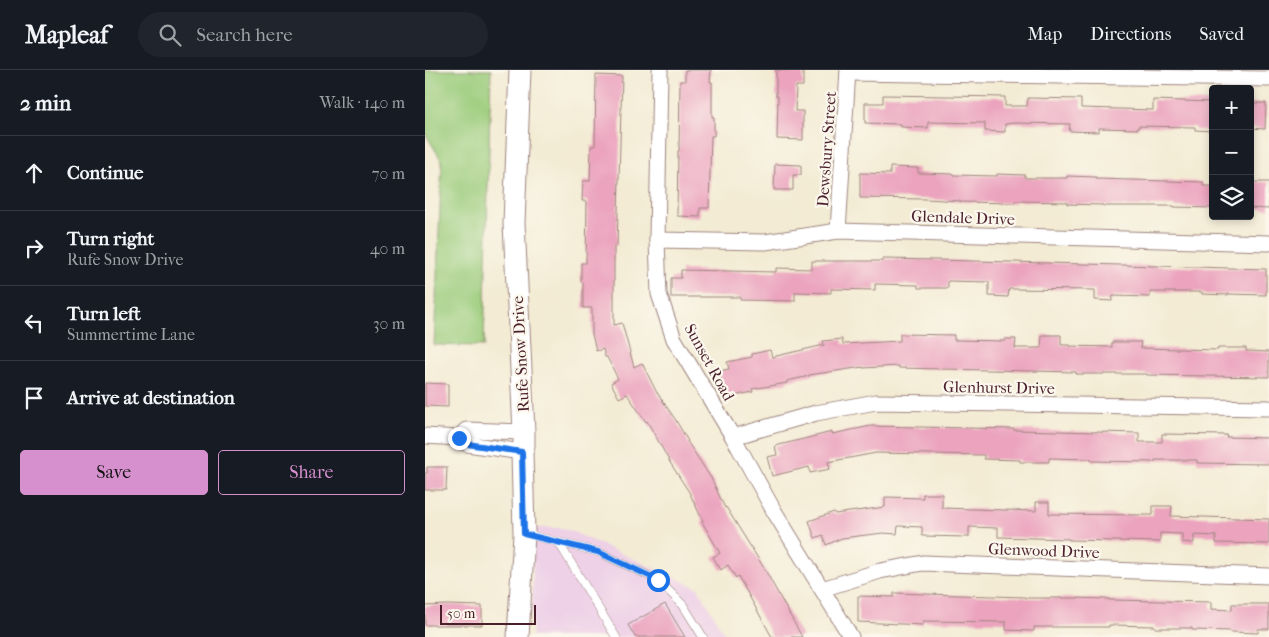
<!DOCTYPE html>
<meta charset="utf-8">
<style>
:root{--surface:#171b24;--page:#20242c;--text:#f1f3f6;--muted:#9ea1a6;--line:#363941;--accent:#d690ce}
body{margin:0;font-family:"IM FELL French Canon",serif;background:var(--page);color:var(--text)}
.controls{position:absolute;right:15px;top:15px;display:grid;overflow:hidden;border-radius:5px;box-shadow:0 2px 8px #0003}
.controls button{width:45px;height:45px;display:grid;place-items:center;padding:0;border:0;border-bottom:1px solid var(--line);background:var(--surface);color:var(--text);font:25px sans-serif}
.scale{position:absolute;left:15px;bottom:12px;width:96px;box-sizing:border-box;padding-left:5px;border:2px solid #4a1f2b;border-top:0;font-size:14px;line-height:18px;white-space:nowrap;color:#4a1f2b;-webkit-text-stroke:4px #fbf7ec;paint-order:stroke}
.stop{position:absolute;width:15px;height:15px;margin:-11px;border:4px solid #1a73e8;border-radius:50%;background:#fff}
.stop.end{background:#1a73e8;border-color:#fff;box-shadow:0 1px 5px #0008}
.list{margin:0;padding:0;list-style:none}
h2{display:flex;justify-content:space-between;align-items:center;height:65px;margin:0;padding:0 20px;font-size:21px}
h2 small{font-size:16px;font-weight:400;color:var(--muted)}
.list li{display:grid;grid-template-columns:32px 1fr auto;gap:15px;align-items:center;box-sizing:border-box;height:75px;padding:0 20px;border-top:1px solid var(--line)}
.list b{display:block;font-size:19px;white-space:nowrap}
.list p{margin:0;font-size:16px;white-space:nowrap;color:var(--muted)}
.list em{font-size:16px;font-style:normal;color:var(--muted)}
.actions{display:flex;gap:10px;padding:15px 20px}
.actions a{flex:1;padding:11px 0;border:1px solid var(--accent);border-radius:5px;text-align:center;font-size:18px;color:var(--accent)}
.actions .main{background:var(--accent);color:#111}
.icon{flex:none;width:28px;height:28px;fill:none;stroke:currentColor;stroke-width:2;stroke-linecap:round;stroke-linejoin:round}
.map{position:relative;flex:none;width:844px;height:567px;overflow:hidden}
header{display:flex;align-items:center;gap:30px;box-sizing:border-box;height:70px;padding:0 25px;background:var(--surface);border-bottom:1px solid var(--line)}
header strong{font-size:24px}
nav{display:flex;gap:28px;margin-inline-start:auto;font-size:18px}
.search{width:350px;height:45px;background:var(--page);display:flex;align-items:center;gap:12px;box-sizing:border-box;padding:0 18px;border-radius:28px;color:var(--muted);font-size:19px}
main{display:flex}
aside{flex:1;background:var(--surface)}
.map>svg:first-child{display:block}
.built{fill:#eed0e7}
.green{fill:#9bcc7b;stroke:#727653}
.building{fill:#eba3be}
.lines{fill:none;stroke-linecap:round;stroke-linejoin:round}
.service-casing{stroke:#9e857f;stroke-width:9}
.minor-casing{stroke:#9e857f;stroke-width:17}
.secondary-casing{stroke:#9e857f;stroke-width:23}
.service{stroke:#fff;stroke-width:8}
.minor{stroke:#fff;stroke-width:15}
.secondary{stroke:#fff;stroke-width:21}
.route{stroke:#1a73e8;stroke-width:6}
.labels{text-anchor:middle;stroke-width:4.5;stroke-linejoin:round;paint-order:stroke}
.street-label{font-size:16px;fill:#4a1f2b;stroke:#fbf7ec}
</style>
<header>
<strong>Mapleaf</strong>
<div class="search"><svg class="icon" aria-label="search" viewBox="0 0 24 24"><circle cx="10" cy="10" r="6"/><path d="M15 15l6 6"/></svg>Search here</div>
<nav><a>Map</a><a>Directions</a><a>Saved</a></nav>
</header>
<main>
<aside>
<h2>2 min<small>Walk · 140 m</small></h2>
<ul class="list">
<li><svg class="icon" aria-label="ahead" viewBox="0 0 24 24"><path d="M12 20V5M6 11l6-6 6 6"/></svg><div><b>Continue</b></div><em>70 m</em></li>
<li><svg class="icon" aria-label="right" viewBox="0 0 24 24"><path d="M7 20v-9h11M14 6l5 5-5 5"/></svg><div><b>Turn right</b><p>Rufe Snow Drive</p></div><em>40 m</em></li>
<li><svg class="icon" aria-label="left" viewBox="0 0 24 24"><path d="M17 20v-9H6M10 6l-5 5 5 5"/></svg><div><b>Turn left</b><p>Summertime Lane</p></div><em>30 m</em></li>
<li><svg class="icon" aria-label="arrive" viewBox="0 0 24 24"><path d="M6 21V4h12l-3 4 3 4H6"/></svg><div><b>Arrive at destination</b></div></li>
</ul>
<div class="actions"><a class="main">Save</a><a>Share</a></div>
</aside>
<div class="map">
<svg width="844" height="567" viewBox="0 0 844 567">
<rect width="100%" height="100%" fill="#fbf7ec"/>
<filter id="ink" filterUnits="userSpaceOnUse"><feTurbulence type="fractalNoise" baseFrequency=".02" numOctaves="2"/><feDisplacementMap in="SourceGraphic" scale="10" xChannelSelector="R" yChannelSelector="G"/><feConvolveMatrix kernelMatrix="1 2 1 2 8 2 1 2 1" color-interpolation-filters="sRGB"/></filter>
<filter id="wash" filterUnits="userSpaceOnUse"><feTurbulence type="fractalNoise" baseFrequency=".0096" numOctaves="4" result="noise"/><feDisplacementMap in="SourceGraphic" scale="20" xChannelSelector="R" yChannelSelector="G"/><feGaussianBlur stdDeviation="1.12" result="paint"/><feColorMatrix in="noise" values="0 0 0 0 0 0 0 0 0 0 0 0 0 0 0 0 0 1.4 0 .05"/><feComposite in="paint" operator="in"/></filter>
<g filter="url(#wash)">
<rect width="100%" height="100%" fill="#f3ebd3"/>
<path class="built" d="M 108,458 L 139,458 L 273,518 L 301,567 L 107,567 Z"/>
<path class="green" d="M 0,0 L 66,0 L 59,276 L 9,275 L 17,91 L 0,63 Z"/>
<g id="blocks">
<g class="building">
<path d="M 260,0 L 286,0 L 285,12 L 287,12 L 287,47 L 289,47 L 289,66 L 286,66 L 284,138 L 275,138 L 275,147 L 252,146 L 253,81 L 254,81 L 255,11 L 260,11 Z"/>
<path d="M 351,0 L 378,0 L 378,16 L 371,16 L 370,41 L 378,41 L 378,70 L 352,69 L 353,26 L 351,26 Z"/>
<path d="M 171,5 L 197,6 L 192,176 L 189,175 L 189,255 L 197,253 L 209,297 L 217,293 L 231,321 L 250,349 L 263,371 L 262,371 L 286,408 L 300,438 L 301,437 L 339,498 L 377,567 L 347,567 L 313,506 L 311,508 L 303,495 L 296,500 L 288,487 L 295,483 L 277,452 L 278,451 L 264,422 L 246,394 L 222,351 L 221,352 L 202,324 L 194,328 L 186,313 L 193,309 L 182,287 L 180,287 L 178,279 L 171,281 L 167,264 L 167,238 L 158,238 L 158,212 L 156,212 L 156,193 L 161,193 L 162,131 L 157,131 L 158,111 L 165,111 L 166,76 L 170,76 Z"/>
<path d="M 458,25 L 580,27 L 580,36 L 602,36 L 603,28 L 656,29 L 656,38 L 695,39 L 728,40 L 728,30 L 788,32 L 788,61 L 770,60 L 770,57 L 713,56 L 713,59 L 674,58 L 674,62 L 644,61 L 645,54 L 590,53 L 580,54 L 580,62 L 560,61 L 560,53 L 503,52 L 503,58 L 476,57 L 476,54 L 440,53 L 440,33 L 458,33 Z"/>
<path d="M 825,33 L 841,33 L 840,59 L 825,58 Z"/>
<path d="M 350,94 L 376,95 L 376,105 L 368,105 L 368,120 L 349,120 Z"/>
<path d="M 465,97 L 493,98 L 493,103 L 528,104 L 528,105 L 572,106 L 572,104 L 600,105 L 600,108 L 642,108 L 642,106 L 671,107 L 671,109 L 778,112 L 778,116 L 788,116 L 788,138 L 749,137 L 749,136 L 678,136 L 678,135 L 642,134 L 642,132 L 590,131 L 590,133 L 535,132 L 535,131 L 501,129 L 435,128 L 435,103 L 465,104 Z"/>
<path d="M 825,112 L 844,112 L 844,139 L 825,138 Z"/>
<path d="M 458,189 L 513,190 L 841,199 L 841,225 L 803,224 L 803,225 L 777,224 L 777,222 L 725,222 L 725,227 L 688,226 L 687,231 L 670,230 L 670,220 L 584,219 L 583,227 L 564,226 L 564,212 L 523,211 L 523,218 L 493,218 L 493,215 L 450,214 L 450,220 L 406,219 L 406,223 L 370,222 L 370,231 L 315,230 L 315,227 L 246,227 L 246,208 L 256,208 L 256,200 L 351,202 L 351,198 L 387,199 L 387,191 L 458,191 Z"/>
<path d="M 475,264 L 529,265 L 529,270 L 580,271 L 580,269 L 591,269 L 590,278 L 616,278 L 617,265 L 636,265 L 636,275 L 645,275 L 645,276 L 687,277 L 687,272 L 716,272 L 715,278 L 793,280 L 793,278 L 821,278 L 821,281 L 844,282 L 844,307 L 722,305 L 722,304 L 651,304 L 651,302 L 474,298 L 474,296 L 438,298 L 438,297 L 384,305 L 384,306 L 362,311 L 362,313 L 327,319 L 328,322 L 299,328 L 294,301 L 304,299 L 302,292 L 327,287 L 327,284 L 345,280 L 347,287 L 399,275 L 398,271 L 417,269 L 418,274 L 475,271 Z"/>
<path d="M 0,313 L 23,314 L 23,337 L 0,336 Z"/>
<path d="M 446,356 L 589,359 L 589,360 L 714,363 L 714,372 L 737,372 L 737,364 L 802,365 L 801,367 L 844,368 L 844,394 L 772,393 L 772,390 L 730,390 L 730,392 L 666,391 L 666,389 L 624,388 L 624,392 L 595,392 L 595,390 L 559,389 L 559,385 L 451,383 L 403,392 L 405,399 L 385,403 L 384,397 L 347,406 L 342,387 L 352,385 L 350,376 L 407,362 L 407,364 Z"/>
<path d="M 2,397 L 22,397 L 21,420 L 0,420 L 0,403 L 2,403 Z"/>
<path d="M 498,424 L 517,424 L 517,438 L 611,441 L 611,432 L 624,432 L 624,444 L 718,445 L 728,445 L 728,436 L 747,436 L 746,446 L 844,449 L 844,474 L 791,473 L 791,466 L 769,465 L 769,473 L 757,472 L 757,464 L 735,463 L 735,472 L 644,470 L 644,469 L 573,467 L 573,458 L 544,457 L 544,467 L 497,466 L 497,457 L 473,456 L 472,464 L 458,463 L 417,468 L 401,475 L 398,465 L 390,468 L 384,451 L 409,442 L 410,444 L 460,437 L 460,427 L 498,428 Z"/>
<path d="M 469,523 L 600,527 L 600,528 L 647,528 L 684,529 L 684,530 L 786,532 L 786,539 L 807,540 L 807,534 L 844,534 L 844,559 L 833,559 L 833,563 L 806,562 L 806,561 L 767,560 L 767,558 L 730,558 L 730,556 L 684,555 L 684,557 L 609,557 L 609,561 L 581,560 L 581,552 L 498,551 L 498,555 L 433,552 L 433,526 L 469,527 Z"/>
<path d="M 240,534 L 260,567 L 210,567 L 203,555 Z"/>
<path d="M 22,535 L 57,536 L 57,555 L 0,555 L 0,536 Z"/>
</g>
</g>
</g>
<g filter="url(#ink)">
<use href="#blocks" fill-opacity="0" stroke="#9e857f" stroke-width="1"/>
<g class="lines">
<g class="service-casing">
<g id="service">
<path d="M 101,464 L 173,482 L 233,510 L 258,535 L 278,567"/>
<path d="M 134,473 L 191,567"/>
</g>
</g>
<g class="minor-casing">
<g id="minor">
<path d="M 235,0 L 232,170 L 234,224 L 249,269 L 308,367 L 349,441 L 426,567"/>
<path d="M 423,3 L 844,9"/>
<path d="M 413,161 L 423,0"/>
<path d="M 232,170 L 340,172 L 413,161 L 844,173"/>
<path d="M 0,366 L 34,368 L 42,374 L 97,382"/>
<path d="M 308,367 L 391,343 L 451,332 L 844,338"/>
<path d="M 34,368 L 41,360 L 99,362"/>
<path d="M 397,519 L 455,501 L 498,493 L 844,506"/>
</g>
</g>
<g class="secondary-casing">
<path id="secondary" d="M 93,567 L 99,464 L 97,382 L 99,375 L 99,362 L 89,153 L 95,0"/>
</g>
<use href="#service" class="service"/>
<use href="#minor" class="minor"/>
<use href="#secondary" class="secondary"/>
</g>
</g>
<g class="lines" filter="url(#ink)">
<path class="route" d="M 34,368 L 42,374 L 97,382 L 99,464 L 173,482 L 233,510"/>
</g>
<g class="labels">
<g class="street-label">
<text transform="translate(401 79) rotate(-86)" y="6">Dewsbury Street</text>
<text transform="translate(538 147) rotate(2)" y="6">Glendale Drive</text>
<text transform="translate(95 284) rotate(-93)" y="6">Rufe Snow Drive</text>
<text transform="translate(285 292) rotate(61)" y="6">Sunset Road</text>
<text transform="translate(574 317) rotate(1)" y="6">Glenhurst Drive</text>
<text transform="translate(619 480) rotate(2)" y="6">Glenwood Drive</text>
</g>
</g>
</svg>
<div class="controls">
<button>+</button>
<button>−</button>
<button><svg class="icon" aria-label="layers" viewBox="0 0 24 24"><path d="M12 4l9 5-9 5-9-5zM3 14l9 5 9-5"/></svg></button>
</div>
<div class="scale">50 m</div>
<div class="stop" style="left:233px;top:510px"></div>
<div class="stop end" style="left:34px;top:368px"></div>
</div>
</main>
